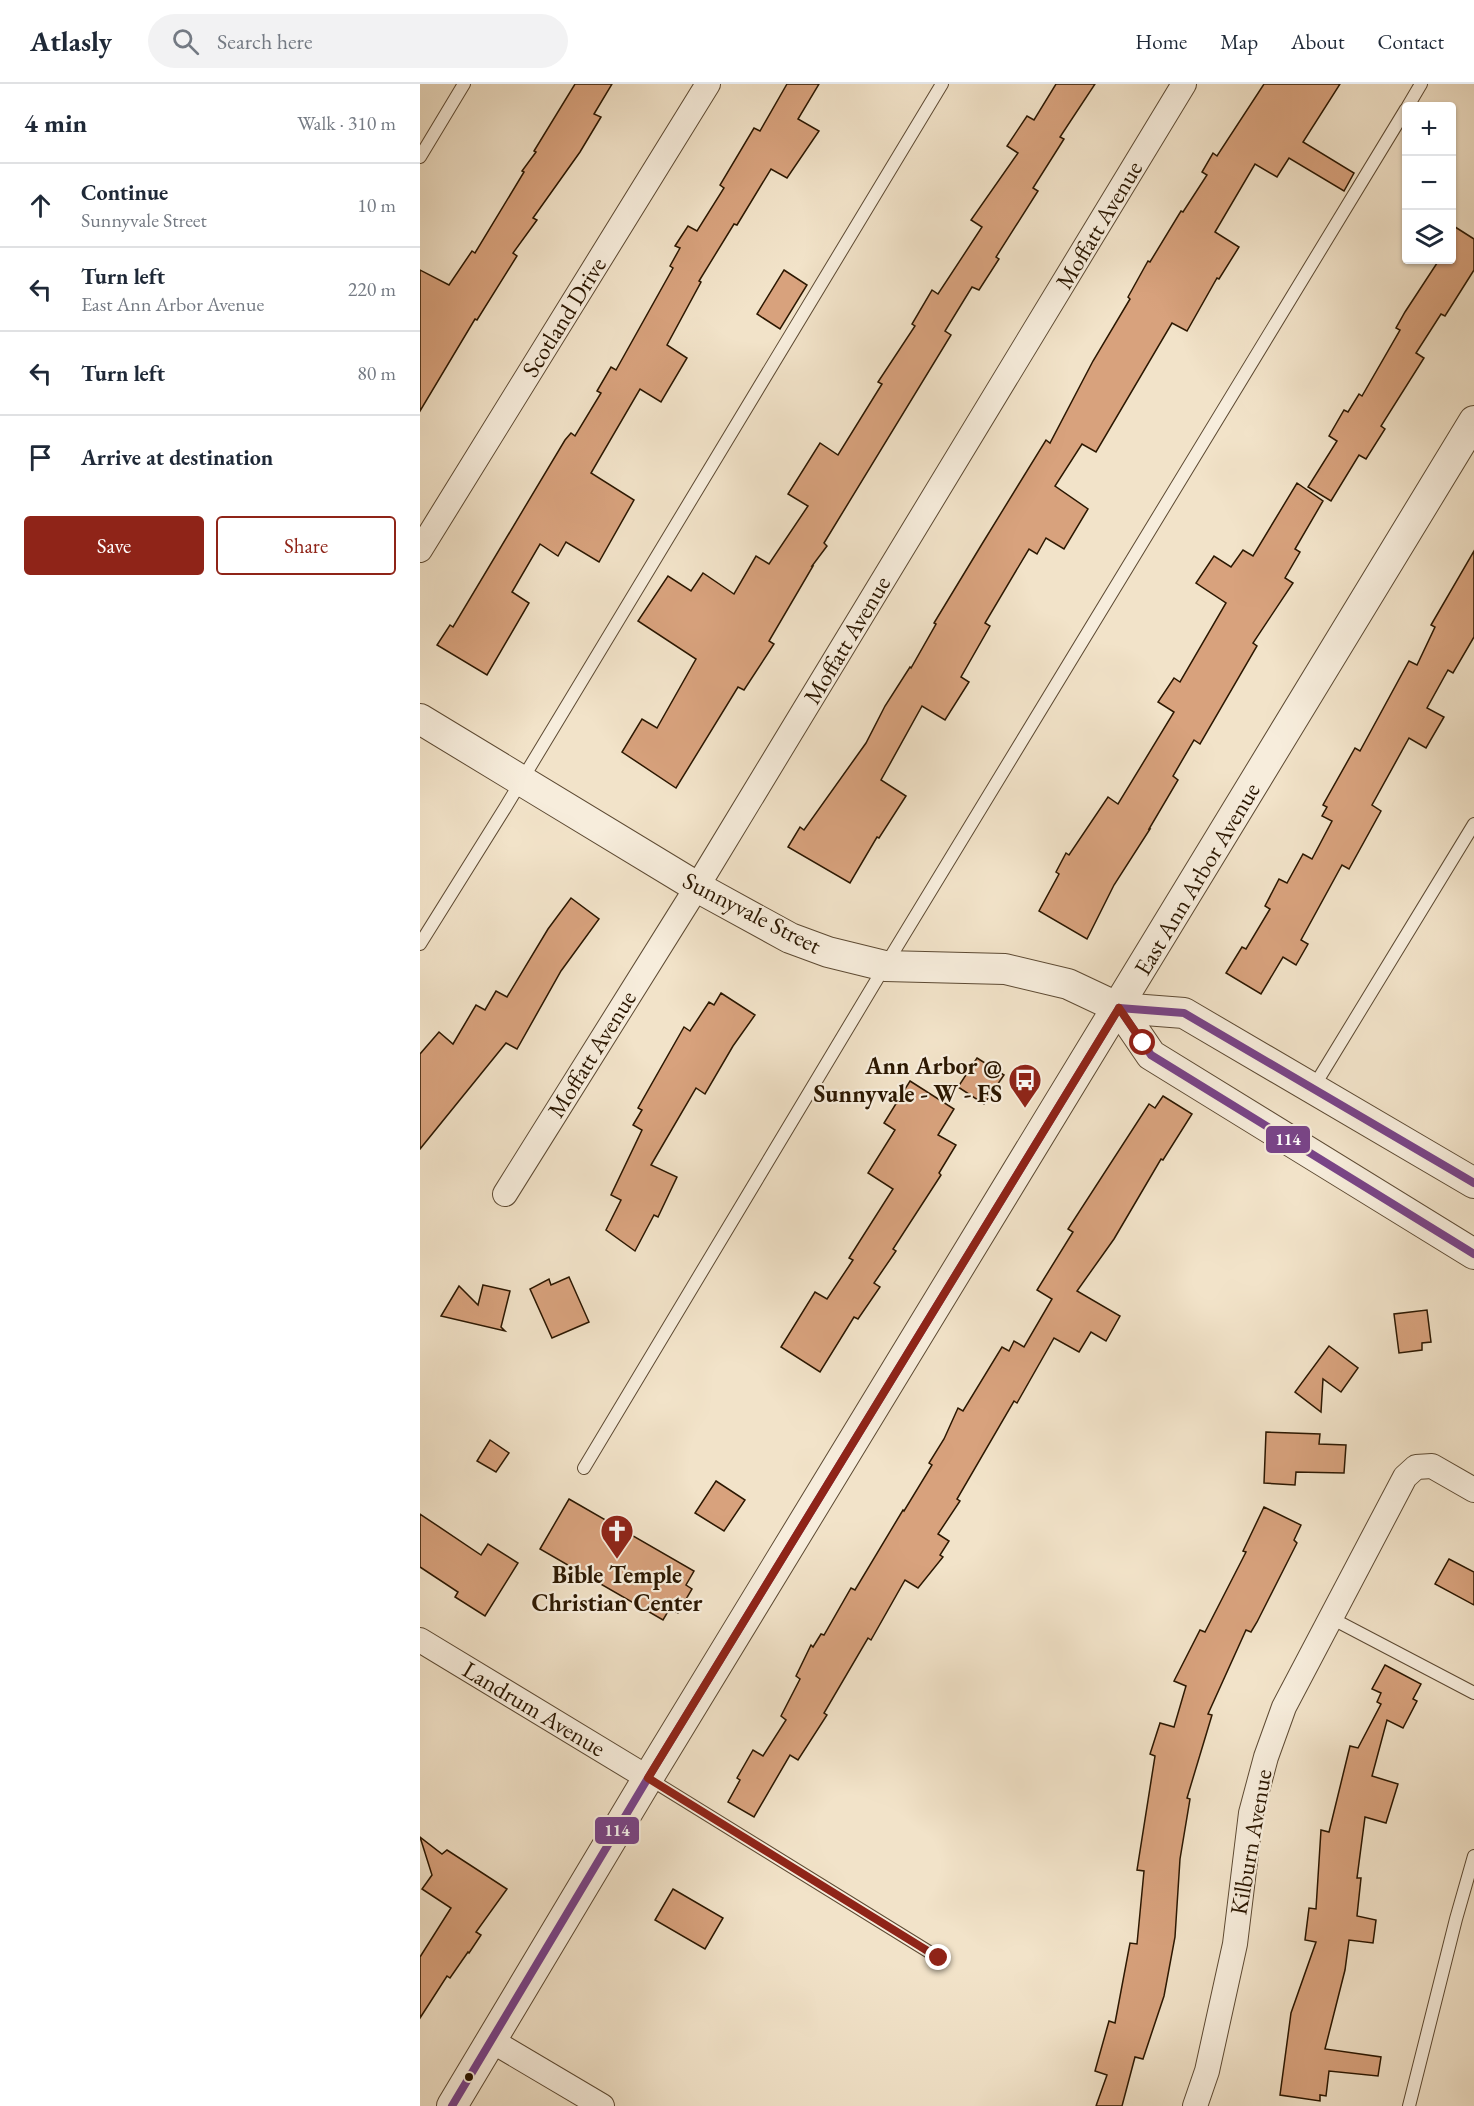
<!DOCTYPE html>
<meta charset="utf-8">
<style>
:root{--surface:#fff;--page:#f2f2f3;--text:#1f2937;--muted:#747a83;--line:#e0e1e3;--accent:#8f2418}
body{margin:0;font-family:"EB Garamond",serif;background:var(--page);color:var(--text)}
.controls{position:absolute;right:18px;top:18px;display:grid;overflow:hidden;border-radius:6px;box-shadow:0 2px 4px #0004}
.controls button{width:54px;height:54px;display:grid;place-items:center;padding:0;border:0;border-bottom:2px solid var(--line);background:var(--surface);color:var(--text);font:30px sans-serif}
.stop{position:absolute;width:18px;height:18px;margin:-14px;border:4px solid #8f2418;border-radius:50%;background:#fff}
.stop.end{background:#8f2418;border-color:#fff;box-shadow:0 2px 6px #0008}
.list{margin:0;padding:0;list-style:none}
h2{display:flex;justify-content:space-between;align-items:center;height:78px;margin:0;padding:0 24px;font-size:26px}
h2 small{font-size:20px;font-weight:400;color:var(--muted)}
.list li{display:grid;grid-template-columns:39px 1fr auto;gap:18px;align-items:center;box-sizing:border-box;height:84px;padding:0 24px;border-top:2px solid var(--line)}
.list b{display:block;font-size:22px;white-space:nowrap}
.list p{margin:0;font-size:20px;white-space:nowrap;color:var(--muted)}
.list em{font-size:20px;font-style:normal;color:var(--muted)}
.actions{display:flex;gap:12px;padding:18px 24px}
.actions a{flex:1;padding:14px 0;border:2px solid var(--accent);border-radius:6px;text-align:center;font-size:21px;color:var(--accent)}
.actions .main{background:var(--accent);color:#fff}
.icon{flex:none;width:33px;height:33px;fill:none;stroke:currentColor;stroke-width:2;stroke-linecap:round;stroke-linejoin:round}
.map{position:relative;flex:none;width:1054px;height:2022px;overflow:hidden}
header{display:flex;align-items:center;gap:36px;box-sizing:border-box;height:84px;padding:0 30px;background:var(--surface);border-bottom:2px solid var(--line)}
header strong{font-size:28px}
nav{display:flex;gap:33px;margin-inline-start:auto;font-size:21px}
.search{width:420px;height:54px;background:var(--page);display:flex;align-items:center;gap:15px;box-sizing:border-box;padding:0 21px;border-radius:33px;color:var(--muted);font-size:22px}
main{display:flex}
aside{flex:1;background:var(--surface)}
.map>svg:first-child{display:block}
.building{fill:#d8a27d;stroke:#2b1701;stroke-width:1.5}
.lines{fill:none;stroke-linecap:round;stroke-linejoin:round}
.service-casing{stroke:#5d4a33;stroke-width:14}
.minor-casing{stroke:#5d4a33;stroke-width:26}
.tertiary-casing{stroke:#5d4a33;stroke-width:32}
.service{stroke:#f7eddc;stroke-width:12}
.minor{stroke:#f7eddc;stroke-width:24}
.tertiary{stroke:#f7eddc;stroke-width:30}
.bus-1-casing{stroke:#f7eddc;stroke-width:12}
.bus-1{stroke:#794489;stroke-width:8}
.route{stroke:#8f2418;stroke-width:8}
.bus-dot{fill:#2b1701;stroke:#f7eddc;stroke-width:2}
.labels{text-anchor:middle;stroke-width:4.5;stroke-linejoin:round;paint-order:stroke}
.street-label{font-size:24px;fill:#2b1701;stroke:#f7eddc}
.poi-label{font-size:24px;font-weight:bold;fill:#2b1701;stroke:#f7eddc;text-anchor:end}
.line-badge{stroke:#f7eddc;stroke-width:2}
.badge-label{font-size:16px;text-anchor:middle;font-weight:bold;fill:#fff}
</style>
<header>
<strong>Atlasly</strong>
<div class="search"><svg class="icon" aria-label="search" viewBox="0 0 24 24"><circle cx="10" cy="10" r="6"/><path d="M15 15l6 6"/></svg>Search here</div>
<nav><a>Home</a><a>Map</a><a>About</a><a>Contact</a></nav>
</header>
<main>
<aside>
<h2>4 min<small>Walk · 310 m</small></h2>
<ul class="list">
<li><svg class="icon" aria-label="ahead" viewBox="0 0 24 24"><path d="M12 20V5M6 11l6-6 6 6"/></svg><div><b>Continue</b><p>Sunnyvale Street</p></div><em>10 m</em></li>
<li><svg class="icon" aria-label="left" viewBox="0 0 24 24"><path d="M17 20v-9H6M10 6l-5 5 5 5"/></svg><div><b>Turn left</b><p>East Ann Arbor Avenue</p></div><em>220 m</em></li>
<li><svg class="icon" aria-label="left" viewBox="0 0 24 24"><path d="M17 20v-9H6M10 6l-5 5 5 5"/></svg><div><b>Turn left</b></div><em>80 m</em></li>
<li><svg class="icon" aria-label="arrive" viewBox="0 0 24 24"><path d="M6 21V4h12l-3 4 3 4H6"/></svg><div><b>Arrive at destination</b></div></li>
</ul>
<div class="actions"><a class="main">Save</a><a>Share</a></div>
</aside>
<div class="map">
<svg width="1054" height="2022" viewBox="0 0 1054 2022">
<rect width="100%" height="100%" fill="#f2e3c9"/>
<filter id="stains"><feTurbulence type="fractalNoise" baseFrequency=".00333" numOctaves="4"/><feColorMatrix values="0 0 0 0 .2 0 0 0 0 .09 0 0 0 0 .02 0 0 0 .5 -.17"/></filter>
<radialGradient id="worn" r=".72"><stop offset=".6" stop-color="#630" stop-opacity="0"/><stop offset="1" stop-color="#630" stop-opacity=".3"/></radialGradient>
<g class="building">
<path d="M 155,0 L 192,0 L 174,30 L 181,33 L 160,68 L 113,134 L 117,136 L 93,169 L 97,172 L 57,236 L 55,235 L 0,327 L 0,186 L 29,201 L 52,167 L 55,169 L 104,88 L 102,87 L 116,68 L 114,67 Z"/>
<path d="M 367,0 L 399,0 L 378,35 L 399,47 L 367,94 L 351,85 L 317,141 L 314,140 L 279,197 L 281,198 L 247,261 L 267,274 L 241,318 L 220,305 L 171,389 L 214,416 L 179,478 L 146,458 L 138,472 L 120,460 L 92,508 L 109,519 L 67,591 L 17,561 L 30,541 L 33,543 L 145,356 L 151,349 L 155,352 L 181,309 L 177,307 L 191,283 L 196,286 L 253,184 L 250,182 L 260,164 L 255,162 L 268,142 L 277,147 L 304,104 L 300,101 L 334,44 L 340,47 Z"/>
<path d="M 636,0 L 675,0 L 640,53 L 644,55 L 613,104 L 618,107 L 576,173 L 579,175 L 559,206 L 552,203 L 525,247 L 531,251 L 404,459 L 407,462 L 392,482 L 393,482 L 349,557 L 354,560 L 324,606 L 318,603 L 256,704 L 202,668 L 222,635 L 237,644 L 276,575 L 218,537 L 248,492 L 271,507 L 283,489 L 314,510 L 336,472 L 349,480 L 388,422 L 368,410 L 400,359 L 418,371 L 462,300 L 458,298 L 495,242 L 492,240 L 512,206 L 518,210 L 562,143 L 551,136 L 598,69 L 587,62 L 607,32 L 614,36 Z"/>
<path d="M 844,0 L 920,0 L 883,58 L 934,89 L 924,107 L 869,74 L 857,93 L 835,80 L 795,148 L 819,163 L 799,195 L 797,194 L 767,247 L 752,239 L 676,368 L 662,360 L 635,402 L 668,425 L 644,465 L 626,454 L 617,470 L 609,465 L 565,539 L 570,542 L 541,593 L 549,598 L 525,636 L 502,622 L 461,696 L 486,712 L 459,754 L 457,753 L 430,799 L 368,763 L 380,743 L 384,746 L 446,659 L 465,622 L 490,583 L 491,584 L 516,540 L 514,539 L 562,460 L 626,356 L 630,359 L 673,277 L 710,215 L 708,213 L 728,177 L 730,178 L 761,127 L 763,128 L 787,91 L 782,88 L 793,69 L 797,72 Z"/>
<path d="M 1032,141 L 1054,155 L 1054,186 L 1025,232 L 1021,230 L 996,269 L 1004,274 L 961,342 L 965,345 L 946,375 L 939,371 L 911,417 L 888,403 L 917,357 L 909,352 L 924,326 L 928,328 L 939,310 L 942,312 L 980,246 L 976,244 L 985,228 L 1019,176 L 1032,176 Z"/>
<path d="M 364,186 L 387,201 L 360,245 L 337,230 Z"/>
<path d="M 877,399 L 903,417 L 875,465 L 880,468 L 865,494 L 873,499 L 833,559 L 837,562 L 780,660 L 774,656 L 753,692 L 758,696 L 729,745 L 730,745 L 694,801 L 667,855 L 619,827 L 639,790 L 636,788 L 646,769 L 649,771 L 688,713 L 698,720 L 754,628 L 738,618 L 754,594 L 760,598 L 806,519 L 776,499 L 794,472 L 811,483 L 823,466 L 833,472 Z"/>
<path d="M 1054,467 L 1054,553 L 1033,589 L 1028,586 L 1007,624 L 1024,633 L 1006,664 L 989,654 L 952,721 L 961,727 L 929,785 L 922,781 L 881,856 L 888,860 L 876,881 L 863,873 L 841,910 L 806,889 L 822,863 L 826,865 L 850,825 L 845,822 L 859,795 L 867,799 L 883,770 L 892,775 L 912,737 L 902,732 L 907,723 L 903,721 L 935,664 L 940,667 L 989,577 L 997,581 L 1015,543 L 1011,541 Z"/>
<path d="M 151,814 L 179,835 L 141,887 L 97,965 L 86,959 L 0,1065 L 0,970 L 19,948 L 33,960 L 56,921 L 65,926 L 76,907 L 87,913 L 128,845 Z"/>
<path d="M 301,909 L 335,931 L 313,962 L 285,1010 L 276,1004 L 231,1081 L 257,1093 L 238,1133 L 234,1131 L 215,1167 L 186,1146 L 201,1116 L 191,1111 L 222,1046 L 213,1041 L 222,1026 L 218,1024 L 264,943 L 270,947 L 289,918 L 294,921 Z"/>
<path d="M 557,974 L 584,991 L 564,1020 L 538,1003 Z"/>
<path d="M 490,997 L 534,1025 L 518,1051 L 536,1061 L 519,1089 L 521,1091 L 473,1165 L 476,1167 L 454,1199 L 460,1203 L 438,1235 L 434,1233 L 400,1288 L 361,1263 L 395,1208 L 407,1215 L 433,1176 L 429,1174 L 473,1105 L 448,1089 L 475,1046 L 464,1039 Z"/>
<path d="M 743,1012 L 772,1030 L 743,1076 L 741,1075 L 694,1155 L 657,1207 L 700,1232 L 686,1257 L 671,1248 L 659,1268 L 634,1254 L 597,1319 L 594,1317 L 537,1415 L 540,1417 L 518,1450 L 529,1457 L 520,1471 L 523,1473 L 498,1504 L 485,1496 L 451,1556 L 448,1554 L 404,1629 L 407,1631 L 378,1676 L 370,1671 L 334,1733 L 308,1718 L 320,1696 L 317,1694 L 333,1666 L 343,1672 L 366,1636 L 361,1632 L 380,1595 L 376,1592 L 391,1561 L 393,1563 L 401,1550 L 404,1551 L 431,1504 L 435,1506 L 483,1426 L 484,1427 L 512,1381 L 509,1379 L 524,1355 L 538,1324 L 543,1327 L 582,1263 L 589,1267 L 594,1257 L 604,1263 L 632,1215 L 617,1206 L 653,1148 L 648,1145 L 729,1020 L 735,1024 Z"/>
<path d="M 149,1193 L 169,1238 L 132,1254 L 110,1205 L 129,1195 L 131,1201 Z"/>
<path d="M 63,1201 L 90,1207 L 81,1243 L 85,1247 L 21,1232 L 39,1202 L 58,1221 Z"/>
<path d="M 1007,1226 L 1011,1258 L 1002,1259 L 1002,1266 L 979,1269 L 974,1230 Z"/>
<path d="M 909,1262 L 938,1284 L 921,1308 L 903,1295 L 901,1328 L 875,1308 Z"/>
<path d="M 846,1348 L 900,1350 L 899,1360 L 926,1361 L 924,1389 L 876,1388 L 875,1401 L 844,1399 Z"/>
<path d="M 70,1356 L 89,1369 L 76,1388 L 57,1377 Z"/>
<path d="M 296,1397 L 325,1416 L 304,1447 L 275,1429 Z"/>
<path d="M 149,1415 L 274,1487 L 266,1501 L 272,1505 L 258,1529 L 250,1524 L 243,1536 L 120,1465 Z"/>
<path d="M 844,1423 L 881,1441 L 874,1456 L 877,1459 L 837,1538 L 831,1548 L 826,1546 L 788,1630 L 792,1631 L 767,1714 L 770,1715 L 760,1775 L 755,1853 L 744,1912 L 723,1975 L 715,1973 L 702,2022 L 676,2022 L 687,1991 L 675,1987 L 689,1937 L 695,1939 L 710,1859 L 717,1860 L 724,1787 L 717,1786 L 735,1672 L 730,1670 L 740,1639 L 754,1643 L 766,1602 L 754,1597 L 780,1546 L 785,1548 L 826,1468 L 823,1467 Z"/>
<path d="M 0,1430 L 61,1471 L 68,1460 L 98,1479 L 65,1532 L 35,1513 L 38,1508 L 0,1483 Z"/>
<path d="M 1029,1475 L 1054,1488 L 1054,1521 L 1015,1500 Z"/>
<path d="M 965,1581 L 1001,1600 L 993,1615 L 997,1617 L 983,1644 L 967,1636 L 952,1692 L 978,1700 L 966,1739 L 945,1733 L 937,1794 L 941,1794 L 937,1832 L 956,1836 L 953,1859 L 929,1856 L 925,1886 L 905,1965 L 961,1973 L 958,1992 L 909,1987 L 906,2012 L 900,2011 L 900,2017 L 860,2011 L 871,1929 L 896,1858 L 885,1856 L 889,1824 L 896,1825 L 901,1746 L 909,1748 L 930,1662 L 938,1664 L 961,1620 L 957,1618 L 961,1609 L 952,1605 Z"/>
<path d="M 0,1753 L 22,1770 L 27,1766 L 87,1805 L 56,1848 L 61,1851 L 49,1869 L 48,1868 L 30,1894 L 27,1892 L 0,1934 L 0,1873 L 31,1824 L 2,1805 L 12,1791 Z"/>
<path d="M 253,1805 L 303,1834 L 285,1865 L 235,1836 Z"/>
</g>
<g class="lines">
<g class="service-casing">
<g id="service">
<path d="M 988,22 L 1001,0"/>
<path d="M 0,73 L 44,0"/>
<path d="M 0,860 L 85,724 L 522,0"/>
<path d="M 893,1004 L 1054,740"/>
<path d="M 164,1384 L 465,882 L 986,25"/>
<path d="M 911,1534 L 1054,1609"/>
<path d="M 228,1694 L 519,1874"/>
<path d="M 989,2022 L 1036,1835 L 1054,1772"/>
</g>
</g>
<g class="minor-casing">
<g id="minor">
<path d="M 0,466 L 288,0"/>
<path d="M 85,1110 L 277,803 L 764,0"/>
<path d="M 0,1556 L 228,1694"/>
<path d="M 72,1957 L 182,2022"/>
<path d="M 775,2022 L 787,1987 L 815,1860 L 831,1729 L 846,1673 L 864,1623 L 985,1393 L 996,1383 L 1012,1382 L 1054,1406"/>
</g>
</g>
<g class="tertiary-casing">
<g id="tertiary">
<path d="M 0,635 L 277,803 L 370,854 L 408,868 L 465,882 L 585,885 L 648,900 L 699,924 L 764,929 L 1054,1099"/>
<path d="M 699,924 L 731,971 L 1054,1170"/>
<path d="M 32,2022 L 228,1694 L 1054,337"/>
</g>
</g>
<use href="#service" class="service"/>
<use href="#minor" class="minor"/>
<use href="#tertiary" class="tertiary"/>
<g class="bus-1-casing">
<g id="bus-1">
<path d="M 699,924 L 731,971 L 1054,1170"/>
<path d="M 699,924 L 764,929 L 1054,1099"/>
<path d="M 32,2022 L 228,1694 L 699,924"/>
</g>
</g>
<use href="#bus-1" class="bus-1"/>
</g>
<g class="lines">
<path class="route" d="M 519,1874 L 228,1694 L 699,924 L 723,959"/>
</g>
<defs>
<g id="bus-pin" transform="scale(1.725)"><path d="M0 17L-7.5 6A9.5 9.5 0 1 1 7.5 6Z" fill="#8f2418" stroke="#f7eddc"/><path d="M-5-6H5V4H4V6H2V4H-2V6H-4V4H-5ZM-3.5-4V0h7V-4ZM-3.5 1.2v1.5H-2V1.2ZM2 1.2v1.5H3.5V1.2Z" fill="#fff"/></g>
<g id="church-pin" transform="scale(1.725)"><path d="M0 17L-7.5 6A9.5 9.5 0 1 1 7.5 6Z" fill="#8f2418" stroke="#f7eddc"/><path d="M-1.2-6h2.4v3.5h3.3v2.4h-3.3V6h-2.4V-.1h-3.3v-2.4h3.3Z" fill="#fff"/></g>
</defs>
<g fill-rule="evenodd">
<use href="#bus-pin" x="605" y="996"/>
<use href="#church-pin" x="197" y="1447"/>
</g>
<circle class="bus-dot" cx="49" cy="1993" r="5"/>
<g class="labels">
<g class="street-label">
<text transform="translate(679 141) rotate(-59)" y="8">Moffatt Avenue</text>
<text transform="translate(144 233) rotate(-58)" y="8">Scotland Drive</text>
<text transform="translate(427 556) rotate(-59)" y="8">Moffatt Avenue</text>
<text transform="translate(777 795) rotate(-59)" y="8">East Ann Arbor Avenue</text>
<text transform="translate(332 829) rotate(27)" y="8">Sunnyvale Street</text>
<text transform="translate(172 970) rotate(-58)" y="8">Moffatt Avenue</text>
<text transform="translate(114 1625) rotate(31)" y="8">Landrum Avenue</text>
<text transform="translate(831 1758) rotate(-80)" y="8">Kilburn Avenue</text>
</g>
<g class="poi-label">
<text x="582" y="990">Ann Arbor @<tspan x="582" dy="28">Sunnyvale - W - FS</tspan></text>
<text x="197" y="1499" text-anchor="middle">Bible Temple<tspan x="197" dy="28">Christian Center</tspan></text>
</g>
</g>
<g class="line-badge">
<rect x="845" y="1041" width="46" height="29" rx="6" fill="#794489"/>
<rect x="174" y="1732" width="46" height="29" rx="6" fill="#794489"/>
</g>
<g class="badge-label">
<text x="868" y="1061">114</text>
<text x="197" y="1752">114</text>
</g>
<rect width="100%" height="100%" filter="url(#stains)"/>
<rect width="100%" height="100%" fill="url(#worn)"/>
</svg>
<div class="controls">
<button>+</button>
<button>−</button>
<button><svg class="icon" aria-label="layers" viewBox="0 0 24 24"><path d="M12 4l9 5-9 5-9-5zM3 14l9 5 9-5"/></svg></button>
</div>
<div class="stop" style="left:723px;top:959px"></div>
<div class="stop end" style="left:519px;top:1874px"></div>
</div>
</main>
